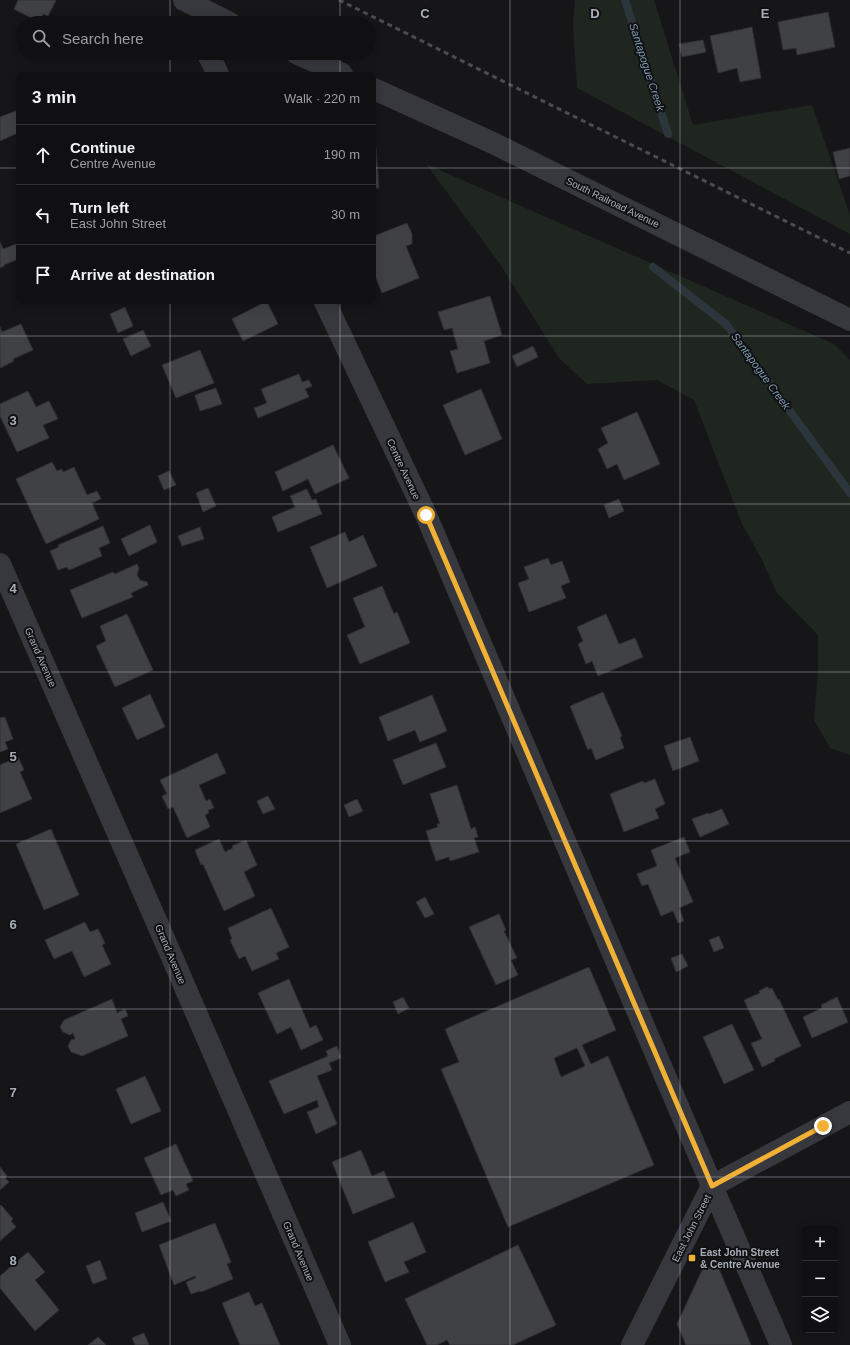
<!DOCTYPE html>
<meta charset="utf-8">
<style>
:root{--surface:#101012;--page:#1e1e20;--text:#f1f3f6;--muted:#9c9d9f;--line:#303032}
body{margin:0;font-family:Arial,sans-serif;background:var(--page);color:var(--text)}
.controls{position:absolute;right:12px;bottom:12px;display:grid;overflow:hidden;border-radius:6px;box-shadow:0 2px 10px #0003}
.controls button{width:36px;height:36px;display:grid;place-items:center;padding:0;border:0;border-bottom:1px solid var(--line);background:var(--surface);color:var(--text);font:20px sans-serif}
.stop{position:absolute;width:12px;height:12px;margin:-9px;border:3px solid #f2b134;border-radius:50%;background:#fff}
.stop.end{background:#f2b134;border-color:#fff;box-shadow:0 1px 4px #0008}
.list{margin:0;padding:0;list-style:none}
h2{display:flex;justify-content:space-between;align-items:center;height:52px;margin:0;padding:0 16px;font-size:17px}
h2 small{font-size:13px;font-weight:400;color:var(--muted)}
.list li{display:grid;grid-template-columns:26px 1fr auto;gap:12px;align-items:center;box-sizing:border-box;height:60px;padding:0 16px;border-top:1px solid var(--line)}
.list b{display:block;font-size:15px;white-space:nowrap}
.list p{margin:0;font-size:13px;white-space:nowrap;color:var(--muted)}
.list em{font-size:13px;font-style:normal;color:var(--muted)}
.icon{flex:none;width:22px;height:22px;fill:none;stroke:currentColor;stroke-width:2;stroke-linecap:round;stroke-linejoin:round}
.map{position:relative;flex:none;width:850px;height:1345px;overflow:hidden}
.search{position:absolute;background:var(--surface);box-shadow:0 2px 10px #0003;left:16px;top:16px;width:360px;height:44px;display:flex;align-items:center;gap:10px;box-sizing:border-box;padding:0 14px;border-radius:22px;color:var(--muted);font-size:15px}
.panel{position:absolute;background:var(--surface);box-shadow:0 2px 10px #0003;left:16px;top:72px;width:360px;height:232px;border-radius:6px}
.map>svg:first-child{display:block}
.green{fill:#1e261f}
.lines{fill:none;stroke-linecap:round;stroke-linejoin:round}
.stream{stroke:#2c353c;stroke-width:8}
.building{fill:#404145;stroke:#303034;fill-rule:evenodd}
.minor{stroke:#37383d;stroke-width:22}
.rail{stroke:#4a4c52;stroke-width:3;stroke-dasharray:5 4;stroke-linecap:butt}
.route{stroke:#f2b134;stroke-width:5}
.grid{fill:none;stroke:#a8adb8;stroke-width:1;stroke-opacity:0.55}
.poi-dot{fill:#f2b134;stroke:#111113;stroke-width:1.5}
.labels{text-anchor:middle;stroke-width:4;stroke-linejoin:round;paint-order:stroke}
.street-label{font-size:10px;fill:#a8adb8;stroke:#111113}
.poi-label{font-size:10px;font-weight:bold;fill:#a8adb8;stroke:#111113;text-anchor:start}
.water-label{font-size:11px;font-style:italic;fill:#7f9bb3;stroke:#111113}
.grid-label{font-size:13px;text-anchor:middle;font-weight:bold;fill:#a8adb8;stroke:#111113;stroke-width:4;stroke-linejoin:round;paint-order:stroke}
</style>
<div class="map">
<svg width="850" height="1345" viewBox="0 0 850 1345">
<rect width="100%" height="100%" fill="#161618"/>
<g class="green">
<path d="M 575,0 L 654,0 L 693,125 L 812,105 L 850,215 L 850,234 L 577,88 L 573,25 Z"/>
<path d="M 426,164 L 834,344 L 850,360 L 850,755 L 830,748 L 814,720 L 818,670 L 818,635 L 777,593 L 761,558 L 742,524 L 694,400 L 657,380 L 587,384 L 559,358 L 500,264 Z"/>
</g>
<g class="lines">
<g class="stream">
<path d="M 625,0 L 668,134"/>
<path d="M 653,267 L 726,324 L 850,493"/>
</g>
</g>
<g class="building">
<path d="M 18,0 L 56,0 L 48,16 L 43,14 L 39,22 L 14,9 Z"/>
<path d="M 828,12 L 835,47 L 797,55 L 796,48 L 783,50 L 778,22 Z"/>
<path d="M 752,27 L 761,78 L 740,82 L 737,68 L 718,73 L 710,36 Z"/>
<path d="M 703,40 L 706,52 L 682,57 L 679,44 Z"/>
<path d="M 18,111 L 18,133 L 0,141 L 0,117 L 18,110 Z"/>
<path d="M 374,148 L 376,148 L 379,188 L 374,188 Z"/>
<path d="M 850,148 L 850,176 L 839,179 L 833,152 Z"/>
<path d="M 407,223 L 412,234 L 412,244 L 406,246 L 419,278 L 382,293 L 374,273 L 374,236 Z"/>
<path d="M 0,242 L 3,249 L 16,244 L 18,248 L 18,259 L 4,265 L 4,266 L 0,268 Z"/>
<path d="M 490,296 L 502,335 L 484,341 L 490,363 L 457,373 L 450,351 L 458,349 L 452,328 L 444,330 L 438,312 Z"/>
<path d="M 265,302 L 267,302 L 278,324 L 243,341 L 232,319 Z"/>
<path d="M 125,307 L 133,326 L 118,333 L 110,314 Z"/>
<path d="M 21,324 L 33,350 L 13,359 L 14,361 L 0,368 L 0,327 L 2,332 Z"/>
<path d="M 143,330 L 151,346 L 131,356 L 123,339 Z"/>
<path d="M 533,346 L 538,357 L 517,367 L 512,356 Z"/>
<path d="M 200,350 L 214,383 L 176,398 L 162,365 Z"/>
<path d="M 299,374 L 302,382 L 309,380 L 312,386 L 305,389 L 309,397 L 258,418 L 254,408 L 267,403 L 261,389 Z"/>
<path d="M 216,388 L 222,404 L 200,411 L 195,395 Z"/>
<path d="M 481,389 L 502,439 L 465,455 L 443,405 Z"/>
<path d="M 28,391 L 36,407 L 49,401 L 58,419 L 43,425 L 49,438 L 17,452 L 0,416 L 0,404 Z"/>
<path d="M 637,412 L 660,464 L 624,480 L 617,464 L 607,469 L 598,449 L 608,443 L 601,428 Z"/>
<path d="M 333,445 L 349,478 L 315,494 L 308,479 L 283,491 L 275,472 Z"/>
<path d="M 52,462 L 57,471 L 62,469 L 63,472 L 74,467 L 87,495 L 97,491 L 101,499 L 92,503 L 99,519 L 46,544 L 16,479 Z"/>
<path d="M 169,471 L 176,485 L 164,490 L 158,476 Z"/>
<path d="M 208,488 L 216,506 L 203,512 L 196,493 Z"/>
<path d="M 307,489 L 312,500 L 316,499 L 322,514 L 278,532 L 272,517 L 295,507 L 290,496 Z"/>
<path d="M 619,499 L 624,511 L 609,518 L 604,505 Z"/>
<path d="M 150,525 L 157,542 L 129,556 L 121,539 Z"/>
<path d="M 103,526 L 110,543 L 99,548 L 102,556 L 69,570 L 67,567 L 58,570 L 50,551 L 59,547 L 58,545 Z"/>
<path d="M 200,527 L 204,539 L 182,546 L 178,536 Z"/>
<path d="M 345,532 L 349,542 L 363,535 L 377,566 L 327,588 L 310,547 Z"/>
<path d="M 548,558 L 551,565 L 562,561 L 570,582 L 561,586 L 566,598 L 529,612 L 518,583 L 529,579 L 524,567 Z"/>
<path d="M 137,564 L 139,568 L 137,575 L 140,580 L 147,582 L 148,585 L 131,593 L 133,597 L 82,618 L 70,590 L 113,572 L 115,574 Z"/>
<path d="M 382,586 L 394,614 L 397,612 L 410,643 L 360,664 L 347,635 L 365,627 L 353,598 Z"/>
<path d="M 127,614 L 153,670 L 115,687 L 96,646 L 106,641 L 100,626 Z"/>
<path d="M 606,614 L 619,644 L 635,638 L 643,657 L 598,676 L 592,661 L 586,664 L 578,644 L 583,641 L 577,627 Z"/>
<path d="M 603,692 L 622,736 L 620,737 L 624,748 L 596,760 L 591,748 L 588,750 L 570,706 Z"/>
<path d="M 150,694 L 165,727 L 137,740 L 122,708 Z"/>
<path d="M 432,695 L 447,731 L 420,742 L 415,730 L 388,741 L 379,717 Z"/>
<path d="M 5,717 L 13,739 L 5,742 L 8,749 L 0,752 L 0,718 Z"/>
<path d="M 690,737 L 699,761 L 673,771 L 664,746 Z"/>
<path d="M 436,743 L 446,767 L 403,785 L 393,760 Z"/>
<path d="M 217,753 L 226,773 L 199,785 L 206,801 L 210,799 L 214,808 L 208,810 L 209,813 L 205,815 L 210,827 L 187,838 L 173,807 L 168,809 L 162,796 L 167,794 L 160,780 Z"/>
<path d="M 18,757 L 24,770 L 20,772 L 32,799 L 0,813 L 0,765 Z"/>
<path d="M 655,779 L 665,804 L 655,809 L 659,818 L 624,832 L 610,794 L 643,781 L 644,783 Z"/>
<path d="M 457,785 L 471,829 L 475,827 L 478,837 L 474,838 L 479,852 L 450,861 L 449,857 L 436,861 L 426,831 L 438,827 L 437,824 L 440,824 L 430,794 Z"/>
<path d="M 268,796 L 275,809 L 263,814 L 257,801 Z"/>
<path d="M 357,799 L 363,811 L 349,817 L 344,805 Z"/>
<path d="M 722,809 L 729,824 L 700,837 L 692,819 L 708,813 L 709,814 Z"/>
<path d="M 51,829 L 79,895 L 44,910 L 16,844 Z"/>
<path d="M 684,837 L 690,852 L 675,858 L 693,902 L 679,908 L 684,921 L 678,923 L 673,911 L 661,916 L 648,884 L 642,886 L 637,874 L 657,866 L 651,850 Z"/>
<path d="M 219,839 L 225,852 L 233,848 L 232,846 L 246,840 L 257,865 L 244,872 L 255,896 L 224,911 L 203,864 L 201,865 L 195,850 Z"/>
<path d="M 425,897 L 434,914 L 425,918 L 416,902 Z"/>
<path d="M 271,908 L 289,947 L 276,953 L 279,959 L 252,971 L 245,956 L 239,959 L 230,940 L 232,939 L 228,928 Z"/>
<path d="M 499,914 L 506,930 L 504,931 L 517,958 L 511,960 L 518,975 L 496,985 L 469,927 Z"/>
<path d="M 85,922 L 90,932 L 98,929 L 105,943 L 102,945 L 111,964 L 84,977 L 72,951 L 54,959 L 45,940 Z"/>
<path d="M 719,936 L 724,948 L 714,952 L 709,940 Z"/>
<path d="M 682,954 L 688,966 L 676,972 L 671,958 Z"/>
<path d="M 589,967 L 616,1030 L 582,1045 L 591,1064 L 608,1056 L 654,1165 L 508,1227 L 441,1069 L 459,1062 L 445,1029 ZM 577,1048 L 585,1066 L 561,1077 L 554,1058 Z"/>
<path d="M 289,979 L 310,1028 L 316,1025 L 323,1040 L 301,1050 L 291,1027 L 277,1034 L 258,993 Z"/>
<path d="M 767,987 L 770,989 L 772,988 L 778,1000 L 779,999 L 801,1046 L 774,1059 L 775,1061 L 762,1067 L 751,1043 L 762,1039 L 744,1000 L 760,993 L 759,991 Z"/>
<path d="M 403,997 L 409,1008 L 398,1014 L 393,1002 Z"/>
<path d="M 837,997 L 848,1022 L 812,1038 L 803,1017 L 822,1008 L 821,1005 Z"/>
<path d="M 112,999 L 117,1013 L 125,1009 L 128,1016 L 121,1019 L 128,1036 L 82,1056 L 71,1052 L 68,1046 L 71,1040 L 75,1039 L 73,1033 L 70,1035 L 63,1032 L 60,1027 L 64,1020 Z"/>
<path d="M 732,1024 L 754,1070 L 724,1084 L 703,1037 Z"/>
<path d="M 337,1046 L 341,1058 L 329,1063 L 332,1070 L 317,1076 L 337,1124 L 316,1134 L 307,1112 L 319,1107 L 317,1100 L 284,1114 L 269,1081 L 328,1056 L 326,1051 Z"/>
<path d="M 145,1076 L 161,1111 L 131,1124 L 116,1089 Z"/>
<path d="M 176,1144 L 193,1181 L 186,1184 L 189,1190 L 176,1196 L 173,1190 L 161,1195 L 144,1158 Z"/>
<path d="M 361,1150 L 372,1176 L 384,1171 L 395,1197 L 353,1214 L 332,1162 Z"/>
<path d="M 0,1167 L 7,1176 L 5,1178 L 9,1182 L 0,1190 Z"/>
<path d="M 163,1202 L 171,1221 L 142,1232 L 135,1213 Z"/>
<path d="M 1,1205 L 13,1219 L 11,1221 L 16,1227 L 0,1241 L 0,1206 Z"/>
<path d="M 413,1222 L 426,1252 L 404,1262 L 409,1272 L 385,1282 L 368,1242 Z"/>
<path d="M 215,1223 L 231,1262 L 227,1264 L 233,1279 L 201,1292 L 200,1291 L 191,1294 L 186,1282 L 196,1278 L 195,1276 L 174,1285 L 159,1245 Z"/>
<path d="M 518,1245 L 556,1325 L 513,1345 L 450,1345 L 447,1340 L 437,1345 L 427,1345 L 405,1299 Z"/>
<path d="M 28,1252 L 45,1272 L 35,1280 L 59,1310 L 35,1331 L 0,1288 L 0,1276 Z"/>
<path d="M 100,1260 L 107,1279 L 93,1284 L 86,1266 Z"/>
<path d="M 717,1264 L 751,1345 L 686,1345 L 677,1324 L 704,1266 Z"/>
<path d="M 249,1292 L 255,1306 L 262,1303 L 280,1345 L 240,1345 L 222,1303 Z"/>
<path d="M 144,1333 L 149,1345 L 135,1345 L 132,1338 Z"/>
<path d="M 98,1337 L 106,1345 L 88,1345 Z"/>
</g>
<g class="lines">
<g class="minor">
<path d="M 184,0 L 230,23"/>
<path d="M 210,53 L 209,56 L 218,74"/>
<path d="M 296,53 L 342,74"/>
<path d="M 374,89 L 493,143 L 850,320"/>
<path d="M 325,302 L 426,515 L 712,1186 L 781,1345"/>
<path d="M 0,564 L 165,941 L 340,1345"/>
<path d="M 632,1345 L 712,1186 L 850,1112"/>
</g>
<path class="rail" d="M 339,0 L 850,253"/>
</g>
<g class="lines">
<path class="route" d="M 426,515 L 712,1186 L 823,1126"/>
</g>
<path class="grid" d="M 170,0 L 170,23M 340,0 L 340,23M 510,0 L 510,1345M 680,0 L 680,1345M 170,53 L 170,74M 340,53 L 340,74M 0,168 L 18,168M 374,168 L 850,168M 170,302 L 170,1345M 340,302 L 340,1345M 0,336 L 850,336M 0,504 L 850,504M 0,672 L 850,672M 0,841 L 850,841M 0,1009 L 850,1009M 0,1177 L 850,1177"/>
<rect class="poi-dot" x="688" y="1254" width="8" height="8" rx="2"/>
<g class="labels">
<g class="street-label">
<text transform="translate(613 202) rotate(26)" y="4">South Railroad Avenue</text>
<text transform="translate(404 469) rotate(65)" y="4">Centre Avenue</text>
<text transform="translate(41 657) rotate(66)" y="4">Grand Avenue</text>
<text transform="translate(171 954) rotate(67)" y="4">Grand Avenue</text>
<text transform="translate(691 1228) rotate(-63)" y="4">East John Street</text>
<text transform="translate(299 1251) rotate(67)" y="4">Grand Avenue</text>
</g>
<g class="poi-label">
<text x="700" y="1256">East John Street<tspan x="700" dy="12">&amp; Centre Avenue</tspan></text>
</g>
<g class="water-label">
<text transform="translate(647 67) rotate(72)" y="4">Santapogue Creek</text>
<text transform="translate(761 371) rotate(54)" y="4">Santapogue Creek</text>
</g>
</g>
<g class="grid-label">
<text x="425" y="18">C</text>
<text x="595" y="18">D</text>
<text x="765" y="18">E</text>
<text x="13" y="425">3</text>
<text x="13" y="593">4</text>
<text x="13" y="761">5</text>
<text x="13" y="929">6</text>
<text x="13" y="1097">7</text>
<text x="13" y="1265">8</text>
</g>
</svg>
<div class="controls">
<button>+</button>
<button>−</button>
<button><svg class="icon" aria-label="layers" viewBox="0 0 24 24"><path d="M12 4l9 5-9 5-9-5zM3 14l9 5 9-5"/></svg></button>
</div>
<div class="stop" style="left:426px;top:515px"></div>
<div class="stop end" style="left:823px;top:1126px"></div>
<div class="search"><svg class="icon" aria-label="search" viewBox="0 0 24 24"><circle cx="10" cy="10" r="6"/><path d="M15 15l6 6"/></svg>Search here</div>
<section class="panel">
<h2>3 min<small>Walk · 220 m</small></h2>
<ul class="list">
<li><svg class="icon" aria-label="ahead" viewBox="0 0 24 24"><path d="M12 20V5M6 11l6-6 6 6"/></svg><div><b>Continue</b><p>Centre Avenue</p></div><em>190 m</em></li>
<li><svg class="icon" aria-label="left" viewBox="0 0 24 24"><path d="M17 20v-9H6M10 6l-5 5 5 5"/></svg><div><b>Turn left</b><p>East John Street</p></div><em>30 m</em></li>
<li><svg class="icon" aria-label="arrive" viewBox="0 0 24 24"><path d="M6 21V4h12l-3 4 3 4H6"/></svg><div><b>Arrive at destination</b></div></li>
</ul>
</section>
</div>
